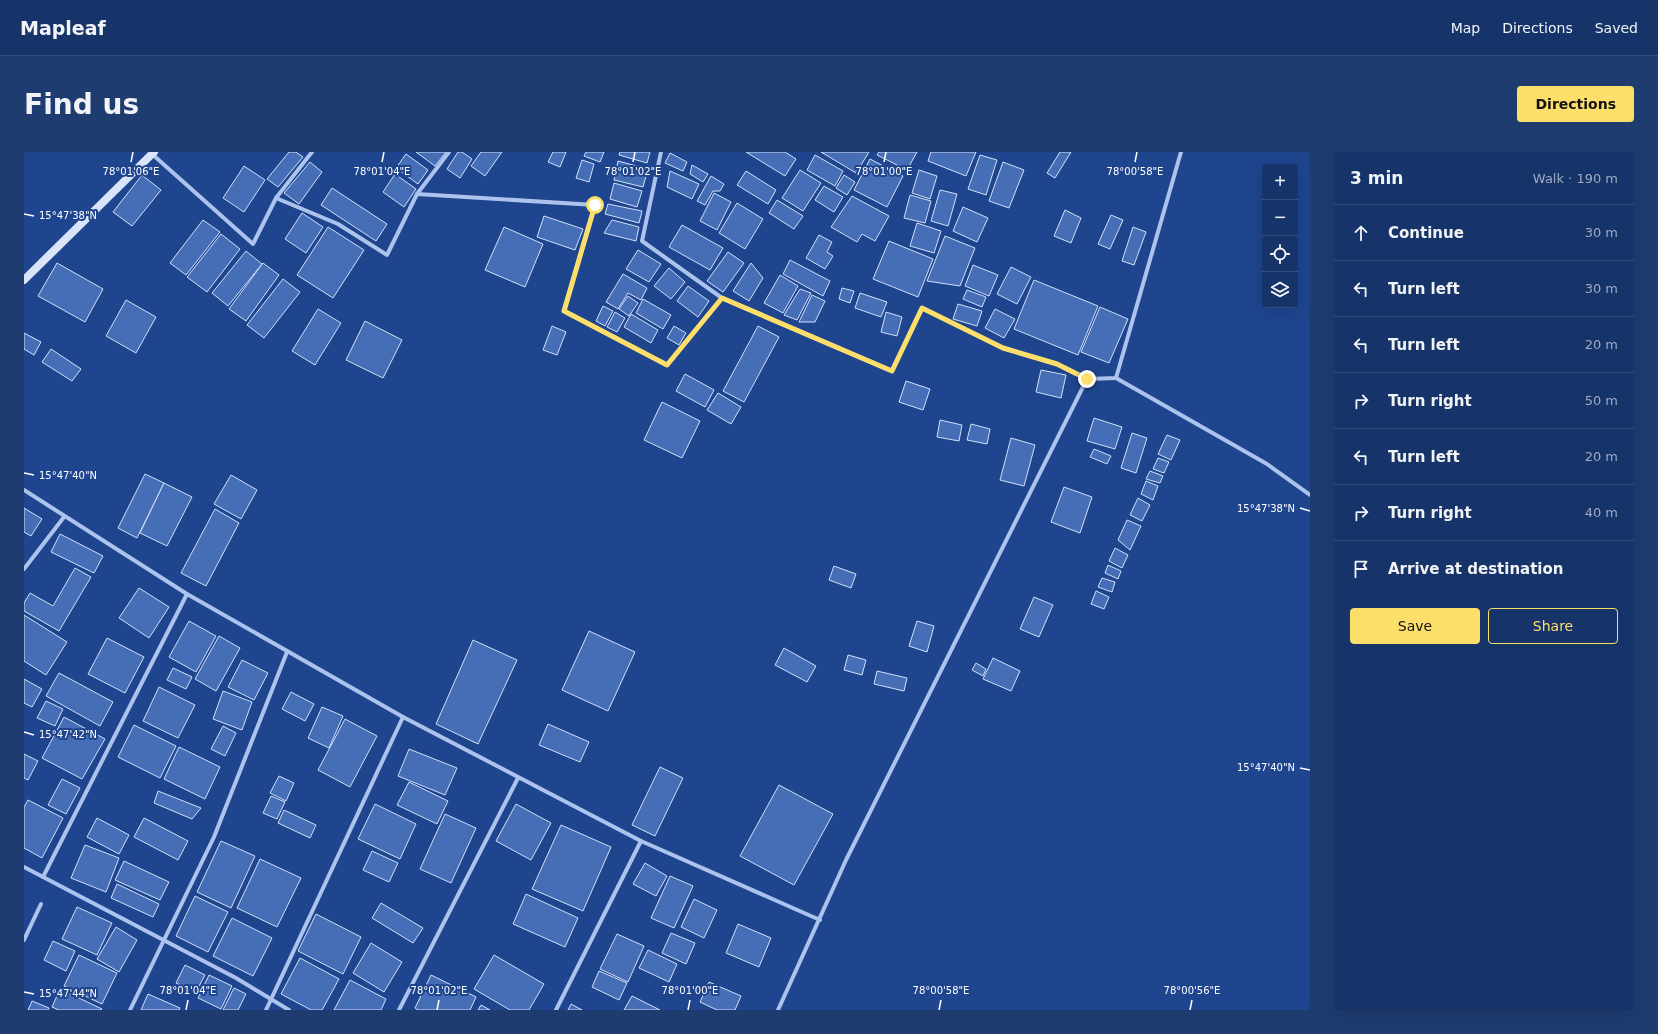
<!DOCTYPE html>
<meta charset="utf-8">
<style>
:root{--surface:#16346a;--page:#1f3c70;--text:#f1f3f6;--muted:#9eaac1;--line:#354f7e;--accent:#fcdf6b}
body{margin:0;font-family:"DejaVu Sans",sans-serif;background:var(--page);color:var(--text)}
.controls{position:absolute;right:12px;top:12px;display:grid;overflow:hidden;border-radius:4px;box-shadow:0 4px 16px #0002}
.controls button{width:36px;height:36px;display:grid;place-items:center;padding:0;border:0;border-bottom:1px solid var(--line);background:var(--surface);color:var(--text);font:20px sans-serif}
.stop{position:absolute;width:12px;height:12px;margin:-9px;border:3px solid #fcdf6b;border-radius:50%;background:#fff}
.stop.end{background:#fcdf6b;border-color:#fff;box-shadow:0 1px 4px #0008}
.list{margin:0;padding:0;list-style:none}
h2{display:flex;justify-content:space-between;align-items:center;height:52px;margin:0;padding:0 16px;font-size:17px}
h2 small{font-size:13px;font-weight:400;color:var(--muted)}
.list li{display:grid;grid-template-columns:26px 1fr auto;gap:12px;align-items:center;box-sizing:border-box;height:56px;padding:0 16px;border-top:1px solid var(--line)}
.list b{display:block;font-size:15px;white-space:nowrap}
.list em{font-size:13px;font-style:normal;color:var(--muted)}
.actions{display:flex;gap:8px;padding:12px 16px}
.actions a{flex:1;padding:9px 0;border:1px solid var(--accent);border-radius:4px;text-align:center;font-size:14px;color:var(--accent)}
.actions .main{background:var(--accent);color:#111}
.icon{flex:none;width:22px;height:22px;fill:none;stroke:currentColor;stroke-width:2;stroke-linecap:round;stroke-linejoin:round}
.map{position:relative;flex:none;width:1286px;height:858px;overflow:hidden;border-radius:4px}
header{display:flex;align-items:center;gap:24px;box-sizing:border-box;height:56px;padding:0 20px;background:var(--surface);border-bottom:1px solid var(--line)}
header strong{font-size:19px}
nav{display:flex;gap:22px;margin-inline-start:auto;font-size:14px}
.intro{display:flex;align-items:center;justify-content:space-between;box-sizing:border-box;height:96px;padding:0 24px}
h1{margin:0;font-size:28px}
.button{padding:10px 18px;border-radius:4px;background:var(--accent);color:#111;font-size:14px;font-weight:700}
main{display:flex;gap:24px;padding:0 24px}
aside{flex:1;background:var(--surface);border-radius:4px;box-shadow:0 4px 16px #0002}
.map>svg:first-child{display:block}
.building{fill:#466eb6;stroke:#d2e0f9}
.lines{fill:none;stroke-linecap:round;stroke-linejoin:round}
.minor{stroke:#acc3ed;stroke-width:4}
.secondary{stroke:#d9e4fa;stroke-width:8}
.route{stroke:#fcdf6b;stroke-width:5}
.ticks{fill:none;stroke:#fff;stroke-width:1.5}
.ticks-label{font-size:10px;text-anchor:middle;fill:#fff;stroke:#1e458e;stroke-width:4;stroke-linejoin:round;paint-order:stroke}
</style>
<header>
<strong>Mapleaf</strong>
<nav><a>Map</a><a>Directions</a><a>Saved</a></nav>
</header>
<div class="intro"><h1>Find us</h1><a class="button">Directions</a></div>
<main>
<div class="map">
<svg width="1286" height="858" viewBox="0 0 1286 858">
<rect width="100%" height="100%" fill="#1e458e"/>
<g class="building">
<path d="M 265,0 L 272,0 L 279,5 L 254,35 L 243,27 Z"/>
<path d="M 392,0 L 422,0 L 411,14 Z"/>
<path d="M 434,0 L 438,0 L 448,7 L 436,26 L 423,17 Z"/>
<path d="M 457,0 L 478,0 L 461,24 L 447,14 Z"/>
<path d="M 529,0 L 542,0 L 536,15 L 524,10 Z"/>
<path d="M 562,0 L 580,0 L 576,10 L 560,4 Z"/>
<path d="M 596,0 L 626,0 L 623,11 L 595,3 Z"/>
<path d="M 722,0 L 761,0 L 772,7 L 761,24 Z"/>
<path d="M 797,0 L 845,0 L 832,21 Z"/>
<path d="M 855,0 L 893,0 L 883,18 L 853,3 Z"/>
<path d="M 907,0 L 952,0 L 942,24 L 904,9 Z"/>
<path d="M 1036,0 L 1047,0 L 1031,26 L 1023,21 Z"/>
<path d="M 646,1 L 663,10 L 659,19 L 641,11 Z"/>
<path d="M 382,2 L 404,18 L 394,32 L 372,16 Z"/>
<path d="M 791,3 L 819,19 L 811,34 L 783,18 Z"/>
<path d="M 956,3 L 973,8 L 962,43 L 944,37 Z"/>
<path d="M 846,7 L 879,24 L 863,55 L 830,38 Z"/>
<path d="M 558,8 L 570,12 L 565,30 L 552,26 Z"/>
<path d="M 594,9 L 624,17 L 619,35 L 590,28 Z"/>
<path d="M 286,10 L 298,20 L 275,52 L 260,41 Z"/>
<path d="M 979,10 L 1000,18 L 985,56 L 965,49 Z"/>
<path d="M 668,13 L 684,22 L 679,30 L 666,22 Z"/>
<path d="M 220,14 L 241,28 L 220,60 L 199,46 Z"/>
<path d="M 776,18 L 797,31 L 779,59 L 758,46 Z"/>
<path d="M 895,18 L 913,24 L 906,47 L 888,41 Z"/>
<path d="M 646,19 L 675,32 L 668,47 L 643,35 Z"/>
<path d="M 722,19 L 752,38 L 744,52 L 713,33 Z"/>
<path d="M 371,22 L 392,37 L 380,55 L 359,40 Z"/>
<path d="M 118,23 L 137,38 L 108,74 L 89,60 Z"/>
<path d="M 820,23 L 831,30 L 823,43 L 812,36 Z"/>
<path d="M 687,24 L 700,32 L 696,39 L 689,39 L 681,53 L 673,49 Z"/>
<path d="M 590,31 L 618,39 L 613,55 L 586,47 Z"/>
<path d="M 800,34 L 819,45 L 810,60 L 791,48 Z"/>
<path d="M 308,36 L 363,72 L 352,89 L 297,53 Z"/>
<path d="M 916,38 L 933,42 L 924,74 L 907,69 Z"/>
<path d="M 690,41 L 707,50 L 693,78 L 676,69 Z"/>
<path d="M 886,43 L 907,49 L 901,71 L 880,66 Z"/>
<path d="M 828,44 L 865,64 L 851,89 L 838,82 L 833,90 L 807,75 Z"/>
<path d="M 753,48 L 779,64 L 770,77 L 745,61 Z"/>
<path d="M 713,51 L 739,67 L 721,97 L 695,81 Z"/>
<path d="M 584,52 L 618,59 L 615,71 L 581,62 Z"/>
<path d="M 939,55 L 964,66 L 953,90 L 929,79 Z"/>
<path d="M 1041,58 L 1057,66 L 1047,91 L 1030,84 Z"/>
<path d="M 278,61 L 299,75 L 282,101 L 261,87 Z"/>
<path d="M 1087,63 L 1099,68 L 1086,97 L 1074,92 Z"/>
<path d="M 520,64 L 559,77 L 551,98 L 513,85 Z"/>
<path d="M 179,68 L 196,80 L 162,123 L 146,111 Z"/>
<path d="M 588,68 L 615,75 L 612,89 L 580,81 Z"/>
<path d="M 893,71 L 917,79 L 910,101 L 886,94 Z"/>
<path d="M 658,73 L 699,96 L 686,118 L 645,95 Z"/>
<path d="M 304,75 L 340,98 L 309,146 L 273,123 Z"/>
<path d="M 480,75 L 519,92 L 501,135 L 461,118 Z"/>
<path d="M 1109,75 L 1122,80 L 1110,113 L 1098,109 Z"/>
<path d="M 197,82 L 216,97 L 183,140 L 163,125 Z"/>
<path d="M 795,83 L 808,90 L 803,100 L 809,104 L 801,117 L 782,106 Z"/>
<path d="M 921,84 L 951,96 L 936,134 L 903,129 Z"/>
<path d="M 865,89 L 909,107 L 894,145 L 849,127 Z"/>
<path d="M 614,98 L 637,112 L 625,130 L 602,117 Z"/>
<path d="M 222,99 L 238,112 L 204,154 L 188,141 Z"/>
<path d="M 704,100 L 720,111 L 699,140 L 683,129 Z"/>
<path d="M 766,108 L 806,129 L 799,144 L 759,122 Z"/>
<path d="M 33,111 L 79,137 L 61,170 L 14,144 Z"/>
<path d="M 239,111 L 255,123 L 222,169 L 205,157 Z"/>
<path d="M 727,111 L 739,126 L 725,149 L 709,139 Z"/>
<path d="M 949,113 L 974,123 L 965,144 L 941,134 Z"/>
<path d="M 987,115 L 1007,125 L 993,152 L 973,142 Z"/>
<path d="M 645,116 L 661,130 L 647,147 L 630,134 Z"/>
<path d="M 599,122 L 623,136 L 617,148 L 604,141 L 594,157 L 582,150 Z"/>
<path d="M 756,123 L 774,134 L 759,161 L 740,151 Z"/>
<path d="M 259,127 L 276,140 L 240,186 L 223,173 Z"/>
<path d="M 1010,128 L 1074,154 L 1054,203 L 990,177 Z"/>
<path d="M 664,134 L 685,149 L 674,165 L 653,149 Z"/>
<path d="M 818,136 L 830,139 L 826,151 L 815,147 Z"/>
<path d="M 776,137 L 787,141 L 773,168 L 760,163 Z"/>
<path d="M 943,138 L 962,145 L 958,155 L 939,147 Z"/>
<path d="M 836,141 L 863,150 L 857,165 L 831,156 Z"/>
<path d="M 788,143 L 801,149 L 791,170 L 775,170 Z"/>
<path d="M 604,144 L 614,151 L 605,164 L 595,157 Z"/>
<path d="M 619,147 L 647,163 L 639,177 L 612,161 Z"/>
<path d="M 102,148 L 132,165 L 112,201 L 82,184 Z"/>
<path d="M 934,152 L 958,159 L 953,174 L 929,167 Z"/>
<path d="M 579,154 L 589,159 L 581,174 L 572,169 Z"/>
<path d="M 1076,155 L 1104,167 L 1085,211 L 1057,200 Z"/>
<path d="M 294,157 L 317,171 L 291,213 L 268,199 Z"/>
<path d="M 971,157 L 991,167 L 980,186 L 961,176 Z"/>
<path d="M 591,160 L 601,166 L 593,180 L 583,175 Z"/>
<path d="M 862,160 L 878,165 L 873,184 L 857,180 Z"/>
<path d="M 607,162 L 634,178 L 627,191 L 600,175 Z"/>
<path d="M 341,169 L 378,188 L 359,226 L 322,208 Z"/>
<path d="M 528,174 L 542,180 L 533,203 L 519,198 Z"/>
<path d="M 650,174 L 662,181 L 655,193 L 643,186 Z"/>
<path d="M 734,174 L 755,185 L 720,250 L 699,239 Z"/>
<path d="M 0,181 L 17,190 L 10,203 L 0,197 Z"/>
<path d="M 27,197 L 57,217 L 48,229 L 18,210 Z"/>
<path d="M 1017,218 L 1042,223 L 1037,246 L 1012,240 Z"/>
<path d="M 661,222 L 690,238 L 681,255 L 652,239 Z"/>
<path d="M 882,229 L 906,237 L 899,258 L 875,250 Z"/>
<path d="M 694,241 L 717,255 L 707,272 L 683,258 Z"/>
<path d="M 638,250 L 676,269 L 658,306 L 620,288 Z"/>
<path d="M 1070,266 L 1098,275 L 1091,297 L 1063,289 Z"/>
<path d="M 916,268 L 938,273 L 935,289 L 913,285 Z"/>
<path d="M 947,272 L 966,277 L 963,292 L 943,288 Z"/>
<path d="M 1108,281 L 1123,286 L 1112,321 L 1097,316 Z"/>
<path d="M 1143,283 L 1156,288 L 1147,308 L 1134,302 Z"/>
<path d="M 987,286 L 1011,293 L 1000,334 L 976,328 Z"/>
<path d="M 1070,297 L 1087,304 L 1083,312 L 1066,305 Z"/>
<path d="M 1134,306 L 1145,310 L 1140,321 L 1129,317 Z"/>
<path d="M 1126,319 L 1139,324 L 1136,331 L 1122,327 Z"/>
<path d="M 121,322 L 140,331 L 113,386 L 94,376 Z"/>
<path d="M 207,323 L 233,338 L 217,367 L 190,352 Z"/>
<path d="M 1122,329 L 1134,334 L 1129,348 L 1117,342 Z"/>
<path d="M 140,331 L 168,345 L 143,394 L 116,381 Z"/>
<path d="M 1040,335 L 1068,345 L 1056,381 L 1027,370 Z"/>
<path d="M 1114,346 L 1126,353 L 1118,369 L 1106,363 Z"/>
<path d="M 0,356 L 18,367 L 7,384 L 0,380 Z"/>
<path d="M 191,357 L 215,371 L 182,434 L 157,421 Z"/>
<path d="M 1103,368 L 1117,374 L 1106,398 L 1094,388 Z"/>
<path d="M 36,382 L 79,404 L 70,421 L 27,400 Z"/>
<path d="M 1091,396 L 1104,403 L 1098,416 L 1085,409 Z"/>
<path d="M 1084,413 L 1097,419 L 1094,427 L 1081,421 Z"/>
<path d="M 810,414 L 832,422 L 827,436 L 805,428 Z"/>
<path d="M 51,416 L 67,425 L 35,479 L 0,459 L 0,451 L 6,441 L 29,454 Z"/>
<path d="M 1078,426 L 1091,430 L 1088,440 L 1074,435 Z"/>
<path d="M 115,436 L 145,455 L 125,486 L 95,466 Z"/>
<path d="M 1072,439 L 1085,445 L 1080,457 L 1067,452 Z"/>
<path d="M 1010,445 L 1029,453 L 1015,485 L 996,477 Z"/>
<path d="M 0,463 L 43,490 L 22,523 L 0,509 Z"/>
<path d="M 165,469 L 192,484 L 172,520 L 145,505 Z"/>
<path d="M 893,469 L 910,474 L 903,500 L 885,494 Z"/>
<path d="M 565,479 L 611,500 L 584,559 L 538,538 Z"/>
<path d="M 195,484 L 216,496 L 192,539 L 171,527 Z"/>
<path d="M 83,486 L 120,505 L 101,541 L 64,522 Z"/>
<path d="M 449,488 L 493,508 L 454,592 L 412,572 Z"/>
<path d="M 760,496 L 792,514 L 783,530 L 751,513 Z"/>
<path d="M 824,503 L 842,508 L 838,523 L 820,518 Z"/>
<path d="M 969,506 L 996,519 L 987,539 L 959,527 Z"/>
<path d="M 218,508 L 244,521 L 230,548 L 204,535 Z"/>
<path d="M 952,511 L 962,517 L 959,524 L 948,518 Z"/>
<path d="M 149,516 L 168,525 L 162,537 L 143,528 Z"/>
<path d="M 853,519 L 883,526 L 880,539 L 850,532 Z"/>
<path d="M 35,521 L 89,550 L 76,574 L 22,544 Z"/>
<path d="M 0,527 L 18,537 L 8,555 L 0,551 Z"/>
<path d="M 135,535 L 171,553 L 154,586 L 119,569 Z"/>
<path d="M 199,539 L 228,550 L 218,578 L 189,567 Z"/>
<path d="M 267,540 L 290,552 L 281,569 L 258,557 Z"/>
<path d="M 22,549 L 39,557 L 31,574 L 13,566 Z"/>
<path d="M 298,555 L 319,564 L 305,596 L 284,586 Z"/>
<path d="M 40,565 L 81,587 L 58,627 L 18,606 Z"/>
<path d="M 321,567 L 353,584 L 326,635 L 294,618 Z"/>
<path d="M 524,572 L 565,590 L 556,610 L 515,593 Z"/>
<path d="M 110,573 L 152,594 L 136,626 L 94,605 Z"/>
<path d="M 199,574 L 212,581 L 201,604 L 187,597 Z"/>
<path d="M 155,595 L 196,615 L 181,647 L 140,627 Z"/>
<path d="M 385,597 L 433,616 L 421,643 L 374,624 Z"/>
<path d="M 0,602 L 14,609 L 4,628 L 0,626 Z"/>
<path d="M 636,615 L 659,626 L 631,684 L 608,673 Z"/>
<path d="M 255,624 L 270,631 L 262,649 L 246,641 Z"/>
<path d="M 38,627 L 56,636 L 42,662 L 24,653 Z"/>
<path d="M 385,630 L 424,649 L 413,672 L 373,653 Z"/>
<path d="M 755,633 L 809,662 L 770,733 L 716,704 Z"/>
<path d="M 134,639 L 177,656 L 168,667 L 130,651 Z"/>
<path d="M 247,644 L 261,650 L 253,667 L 239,661 Z"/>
<path d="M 4,648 L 39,666 L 18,706 L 0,696 L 0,655 Z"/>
<path d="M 351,652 L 392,672 L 376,707 L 334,687 Z"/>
<path d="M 492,652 L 527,671 L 507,708 L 472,689 Z"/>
<path d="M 260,658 L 292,673 L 286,686 L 254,671 Z"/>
<path d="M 421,662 L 452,676 L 427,731 L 396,717 Z"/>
<path d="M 73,666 L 105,683 L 95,702 L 63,685 Z"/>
<path d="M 120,666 L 164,689 L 154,708 L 110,685 Z"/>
<path d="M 537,673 L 587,695 L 559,759 L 508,737 Z"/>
<path d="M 197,689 L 231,704 L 207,756 L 173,740 Z"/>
<path d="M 61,693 L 95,706 L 82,740 L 47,726 Z"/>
<path d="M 348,699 L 374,711 L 365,730 L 339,718 Z"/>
<path d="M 236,707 L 277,726 L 253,775 L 213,756 Z"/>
<path d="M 100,709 L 145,730 L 136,748 L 91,728 Z"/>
<path d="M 621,711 L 643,724 L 632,744 L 609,732 Z"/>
<path d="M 646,724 L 669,734 L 650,776 L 627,766 Z"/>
<path d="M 93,732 L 135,752 L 129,765 L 87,746 Z"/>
<path d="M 502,742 L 554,766 L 541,795 L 489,772 Z"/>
<path d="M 171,744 L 204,760 L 184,800 L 152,784 Z"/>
<path d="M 670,747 L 693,758 L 680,786 L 657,775 Z"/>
<path d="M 357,751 L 399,776 L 389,791 L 348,766 Z"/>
<path d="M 53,755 L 88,771 L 73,803 L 38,787 Z"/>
<path d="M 292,762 L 337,785 L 319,822 L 274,799 Z"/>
<path d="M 208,766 L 248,786 L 229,824 L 189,804 Z"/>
<path d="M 714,772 L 747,786 L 735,815 L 702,801 Z"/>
<path d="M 92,775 L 113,788 L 95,820 L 73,807 Z"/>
<path d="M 647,781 L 671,791 L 662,812 L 638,801 Z"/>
<path d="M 593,782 L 620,794 L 604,830 L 576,817 Z"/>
<path d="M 29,789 L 51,799 L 42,819 L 20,808 Z"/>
<path d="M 347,791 L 378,810 L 360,840 L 329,821 Z"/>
<path d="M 624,798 L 653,812 L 645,830 L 615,816 Z"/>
<path d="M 55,803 L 93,821 L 78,852 L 40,834 Z"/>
<path d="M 470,803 L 520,832 L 505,858 L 486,858 L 450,837 Z"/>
<path d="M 276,806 L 315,827 L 298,858 L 287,858 L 257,842 Z"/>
<path d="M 161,813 L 181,823 L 172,840 L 152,831 Z"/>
<path d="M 575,819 L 603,831 L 595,848 L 568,835 Z"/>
<path d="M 185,823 L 208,834 L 197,857 L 174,846 Z"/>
<path d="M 407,823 L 452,845 L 446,858 L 394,858 L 391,856 Z"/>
<path d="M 326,828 L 362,847 L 357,858 L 310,858 Z"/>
<path d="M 685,830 L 717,844 L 711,858 L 693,858 L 676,850 Z"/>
<path d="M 210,836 L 222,842 L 214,858 L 199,858 Z"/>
<path d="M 36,837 L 78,857 L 77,858 L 35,858 L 28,855 Z"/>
<path d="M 124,842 L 156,856 L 155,858 L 117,858 Z"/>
<path d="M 608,844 L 636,858 L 600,858 Z"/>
<path d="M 8,849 L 25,856 L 24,858 L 4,858 Z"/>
<path d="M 547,852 L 558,858 L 544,858 Z"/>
<path d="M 457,853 L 466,858 L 454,858 Z"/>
</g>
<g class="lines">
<g class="minor">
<path d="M 637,0 L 618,89 L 698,146"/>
<path d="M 128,2 L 229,92 L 252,46 L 288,0"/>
<path d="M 393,42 L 425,0"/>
<path d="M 252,46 L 314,72 L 363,103 L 393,42 L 571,53 L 540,159 L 643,213 L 698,146 L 868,219 L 898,156 L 979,196 L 1033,212 L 1063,227"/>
<path d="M 1092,226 L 1243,312 L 1286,343"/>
<path d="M 0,338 L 163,442 L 379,565 L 617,689 L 796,768"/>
<path d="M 0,417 L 40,365"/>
<path d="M 0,715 L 212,826 L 265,858"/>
<path d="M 19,725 L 163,442"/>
<path d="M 0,788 L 17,752"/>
<path d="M 106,858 L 190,685 L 263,500"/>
<path d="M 242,858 L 379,565"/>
<path d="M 375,858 L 494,626"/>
<path d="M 532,858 L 617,689"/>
<path d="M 754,858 L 822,708 L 1063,227 L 1092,226 L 1157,0"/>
</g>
<path class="secondary" d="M 0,128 L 130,0"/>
</g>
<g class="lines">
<path class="route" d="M 571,53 L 540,159 L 643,213 L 698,146 L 868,219 L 898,156 L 979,196 L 1033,212 L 1063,227"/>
</g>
<path class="ticks" d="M 107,10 L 109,0M 358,10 L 360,0M 609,10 L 611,0M 860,10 L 862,0M 1111,10 L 1113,0M 0,62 L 10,64M 0,321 L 10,323M 1276,356 L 1286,359M 0,580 L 10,583M 1276,616 L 1286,618M 0,840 L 10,842M 162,858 L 164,848M 413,858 L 415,848M 664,858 L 666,848M 915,858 L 917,848M 1166,858 L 1168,848"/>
<g class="ticks-label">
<text x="107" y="23">78°01'06"E</text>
<text x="358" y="23">78°01'04"E</text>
<text x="609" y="23">78°01'02"E</text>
<text x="860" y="23">78°01'00"E</text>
<text x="1111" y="23">78°00'58"E</text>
<text x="44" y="67">15°47'38"N</text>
<text x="44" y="327">15°47'40"N</text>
<text x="1242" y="360">15°47'38"N</text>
<text x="44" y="586">15°47'42"N</text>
<text x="1242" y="619">15°47'40"N</text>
<text x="164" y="842">78°01'04"E</text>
<text x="415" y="842">78°01'02"E</text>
<text x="666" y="842">78°01'00"E</text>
<text x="917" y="842">78°00'58"E</text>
<text x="1168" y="842">78°00'56"E</text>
<text x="44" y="845">15°47'44"N</text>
</g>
</svg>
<div class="controls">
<button>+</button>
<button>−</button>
<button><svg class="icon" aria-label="locate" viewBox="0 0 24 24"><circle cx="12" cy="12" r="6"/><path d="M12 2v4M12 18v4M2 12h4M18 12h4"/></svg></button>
<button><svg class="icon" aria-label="layers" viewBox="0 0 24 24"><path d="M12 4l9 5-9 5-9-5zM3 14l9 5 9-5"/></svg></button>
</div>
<div class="stop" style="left:571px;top:53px"></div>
<div class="stop end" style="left:1063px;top:227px"></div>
</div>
<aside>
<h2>3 min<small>Walk · 190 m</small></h2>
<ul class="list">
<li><svg class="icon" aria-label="ahead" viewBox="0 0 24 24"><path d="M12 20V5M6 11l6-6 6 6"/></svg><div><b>Continue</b></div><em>30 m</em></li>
<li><svg class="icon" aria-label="left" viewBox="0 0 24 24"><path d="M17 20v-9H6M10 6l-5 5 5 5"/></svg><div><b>Turn left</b></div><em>30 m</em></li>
<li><svg class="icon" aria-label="left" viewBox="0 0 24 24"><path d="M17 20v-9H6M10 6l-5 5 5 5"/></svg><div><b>Turn left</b></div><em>20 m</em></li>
<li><svg class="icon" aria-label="right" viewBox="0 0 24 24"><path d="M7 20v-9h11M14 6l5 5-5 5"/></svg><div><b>Turn right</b></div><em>50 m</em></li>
<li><svg class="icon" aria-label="left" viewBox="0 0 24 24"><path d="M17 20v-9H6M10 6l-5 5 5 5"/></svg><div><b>Turn left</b></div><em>20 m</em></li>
<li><svg class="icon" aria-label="right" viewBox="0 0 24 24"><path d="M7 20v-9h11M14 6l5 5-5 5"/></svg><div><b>Turn right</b></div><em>40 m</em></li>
<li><svg class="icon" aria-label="arrive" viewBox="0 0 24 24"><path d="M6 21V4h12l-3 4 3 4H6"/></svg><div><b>Arrive at destination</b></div></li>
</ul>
<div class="actions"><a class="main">Save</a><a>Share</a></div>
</aside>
</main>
